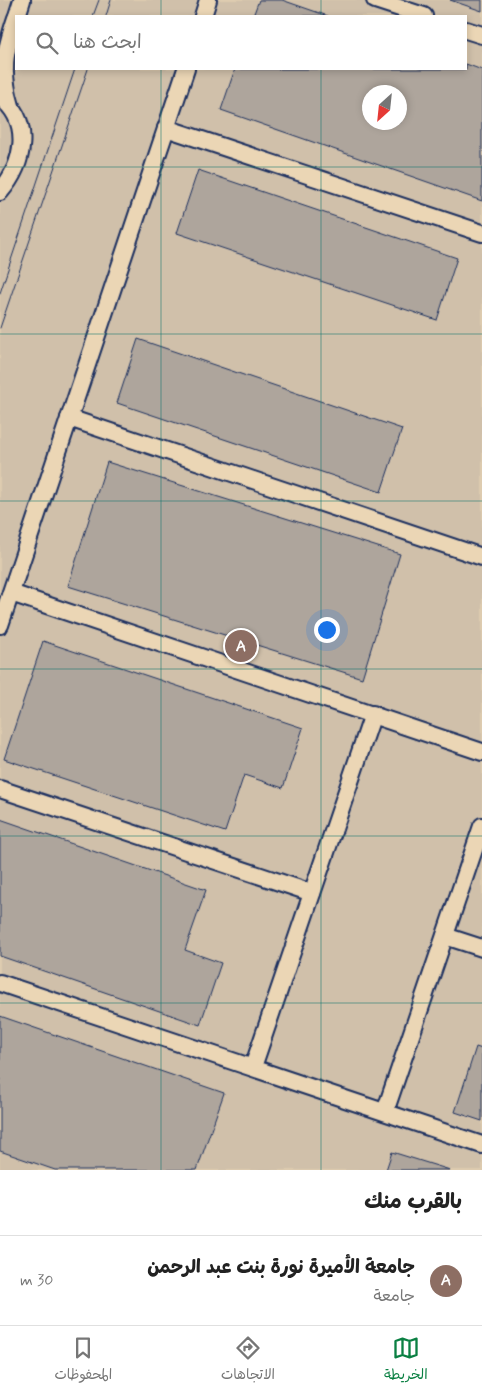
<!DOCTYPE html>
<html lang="ar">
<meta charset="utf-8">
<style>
:root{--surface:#fff;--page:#f6f6f6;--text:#222;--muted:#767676;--line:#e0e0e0;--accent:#0b8043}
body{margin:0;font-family:Mynerve,"Playpen Sans Arabic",sans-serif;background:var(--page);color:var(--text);direction:rtl}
.compass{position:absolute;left:362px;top:85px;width:45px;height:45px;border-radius:50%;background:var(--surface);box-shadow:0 2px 8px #0003;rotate:207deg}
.you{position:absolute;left:326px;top:629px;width:18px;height:18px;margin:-12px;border:4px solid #fff;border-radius:50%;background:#1a73e8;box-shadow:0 0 0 8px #1a73e833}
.badge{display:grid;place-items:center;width:32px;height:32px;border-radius:50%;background:var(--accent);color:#fff;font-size:16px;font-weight:700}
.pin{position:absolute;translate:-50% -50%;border:2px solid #fff;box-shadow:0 1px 5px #0006}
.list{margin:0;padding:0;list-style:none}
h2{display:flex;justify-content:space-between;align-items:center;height:65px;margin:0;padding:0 20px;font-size:21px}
h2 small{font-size:16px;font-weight:400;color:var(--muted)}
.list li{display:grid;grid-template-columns:32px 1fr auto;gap:15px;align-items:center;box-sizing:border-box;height:90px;padding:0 20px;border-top:1px solid var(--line)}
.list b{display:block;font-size:19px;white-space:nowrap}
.list p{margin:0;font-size:16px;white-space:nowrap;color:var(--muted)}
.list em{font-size:16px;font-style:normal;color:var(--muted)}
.icon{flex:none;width:28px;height:28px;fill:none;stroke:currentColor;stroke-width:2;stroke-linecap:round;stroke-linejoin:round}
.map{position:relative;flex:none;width:482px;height:1170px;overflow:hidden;direction:ltr}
.search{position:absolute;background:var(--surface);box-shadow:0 2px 8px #0003;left:15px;right:15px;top:15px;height:55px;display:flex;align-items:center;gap:12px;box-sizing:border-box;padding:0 18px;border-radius:0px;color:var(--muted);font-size:19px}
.sheet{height:155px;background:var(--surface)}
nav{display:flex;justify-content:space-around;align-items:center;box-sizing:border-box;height:70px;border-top:1px solid var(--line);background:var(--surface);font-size:14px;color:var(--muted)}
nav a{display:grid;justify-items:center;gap:2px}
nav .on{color:var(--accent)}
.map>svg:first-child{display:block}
.built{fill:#d0c0aa;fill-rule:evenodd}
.building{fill:#aea59c;stroke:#1b2f5e;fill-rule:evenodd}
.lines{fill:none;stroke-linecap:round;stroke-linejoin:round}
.street-casing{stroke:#1b2f5e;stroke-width:20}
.street{stroke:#ebd6b5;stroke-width:16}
.tram{stroke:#1b2f5e;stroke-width:1}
.grid{fill:none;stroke:#0f766e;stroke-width:1;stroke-opacity:0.55}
</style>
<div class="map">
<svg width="482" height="1170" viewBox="0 0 482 1170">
<rect width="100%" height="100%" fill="#deccb0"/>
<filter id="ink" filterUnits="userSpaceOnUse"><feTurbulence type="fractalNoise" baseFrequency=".02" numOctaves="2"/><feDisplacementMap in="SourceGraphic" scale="10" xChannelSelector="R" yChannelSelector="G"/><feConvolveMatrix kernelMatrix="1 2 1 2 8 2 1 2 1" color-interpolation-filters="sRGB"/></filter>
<g filter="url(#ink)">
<path class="built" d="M 0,0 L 482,0 L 482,1170 L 0,1170 ZM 16,16 L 466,16 L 466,69 L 16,69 ZM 370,92 L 400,92 L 400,122 L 370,122 Z"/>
<g class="building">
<path d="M 259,0 L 282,0 L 328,16 L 253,16 Z"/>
<path d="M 450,0 L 482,0 L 482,11 Z"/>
<path d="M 466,64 L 482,70 L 482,201 L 221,110 L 235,69 L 466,69 ZM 370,92 L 400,92 L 400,122 L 370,122 Z"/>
<path d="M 198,170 L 457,258 L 437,320 L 177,233 Z"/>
<path d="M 138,339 L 402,429 L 381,492 L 117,403 Z"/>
<path d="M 107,462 L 400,554 L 362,678 L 68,586 Z"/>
<path d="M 43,641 L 303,728 L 283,788 L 244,775 L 225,832 L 4,759 Z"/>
<path d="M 0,819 L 206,890 L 185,950 L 221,963 L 200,1025 L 0,956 Z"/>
<path d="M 0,1016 L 224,1093 L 197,1170 L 55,1170 L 0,1151 Z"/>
<path d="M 476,1047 L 482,1049 L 482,1121 L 455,1112 Z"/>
<path d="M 392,1152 L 450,1170 L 386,1170 Z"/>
</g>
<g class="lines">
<g class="street-casing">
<g id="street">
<path d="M 375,0 L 424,16"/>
<path d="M 17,16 L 22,0"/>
<path d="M 203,16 L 208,0"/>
<path d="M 466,30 L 482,35"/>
<path d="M 0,97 C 33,122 24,164 0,192"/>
<path d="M 11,106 C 0,71 5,51 16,18"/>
<path d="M 166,128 L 482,233"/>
<path d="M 69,418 L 482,557"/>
<path d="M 11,593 L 482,752"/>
<path d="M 0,625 L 186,69"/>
<path d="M 0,789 L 312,893"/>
<path d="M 445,936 L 482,948"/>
<path d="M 0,983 L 482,1145"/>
<path d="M 253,1067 L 373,714"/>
<path d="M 385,1112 L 482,826"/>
</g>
</g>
<use href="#street" class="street"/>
<g class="tram">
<path d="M 93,16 L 99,0"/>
<path d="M 106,16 L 111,0"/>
<path d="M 0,293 L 75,69"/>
<path d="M 0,328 L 88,69"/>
</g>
</g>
</g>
<path class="grid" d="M 161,0 L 161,16M 321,0 L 321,16M 161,69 L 161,1170M 321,69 L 321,1170M 0,167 L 482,167M 0,334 L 482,334M 0,501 L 482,501M 0,669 L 482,669M 0,836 L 482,836M 0,1003 L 482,1003"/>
</svg>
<svg class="compass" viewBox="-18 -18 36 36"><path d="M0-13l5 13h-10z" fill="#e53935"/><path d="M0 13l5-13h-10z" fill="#767676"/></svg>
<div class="you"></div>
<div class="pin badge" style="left:241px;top:646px;background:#8d6e63">A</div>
<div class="search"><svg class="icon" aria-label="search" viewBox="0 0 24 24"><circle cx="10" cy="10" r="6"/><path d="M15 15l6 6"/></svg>ابحث هنا</div>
</div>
<section class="sheet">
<h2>بالقرب منك<small></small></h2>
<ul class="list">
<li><span class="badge" style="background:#8d6e63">A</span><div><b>جامعة الأميرة نورة بنت عبد الرحمن</b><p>جامعة</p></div><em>30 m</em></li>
</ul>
</section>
<nav>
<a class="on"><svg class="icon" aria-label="map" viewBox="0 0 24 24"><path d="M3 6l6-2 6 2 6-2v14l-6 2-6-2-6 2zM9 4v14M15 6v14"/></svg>الخريطة</a>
<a><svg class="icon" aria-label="directions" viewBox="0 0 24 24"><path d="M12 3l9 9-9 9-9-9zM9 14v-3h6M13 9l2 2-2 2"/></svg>الاتجاهات</a>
<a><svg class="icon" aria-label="saved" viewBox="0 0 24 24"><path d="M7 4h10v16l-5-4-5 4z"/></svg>المحفوظات</a>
</nav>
